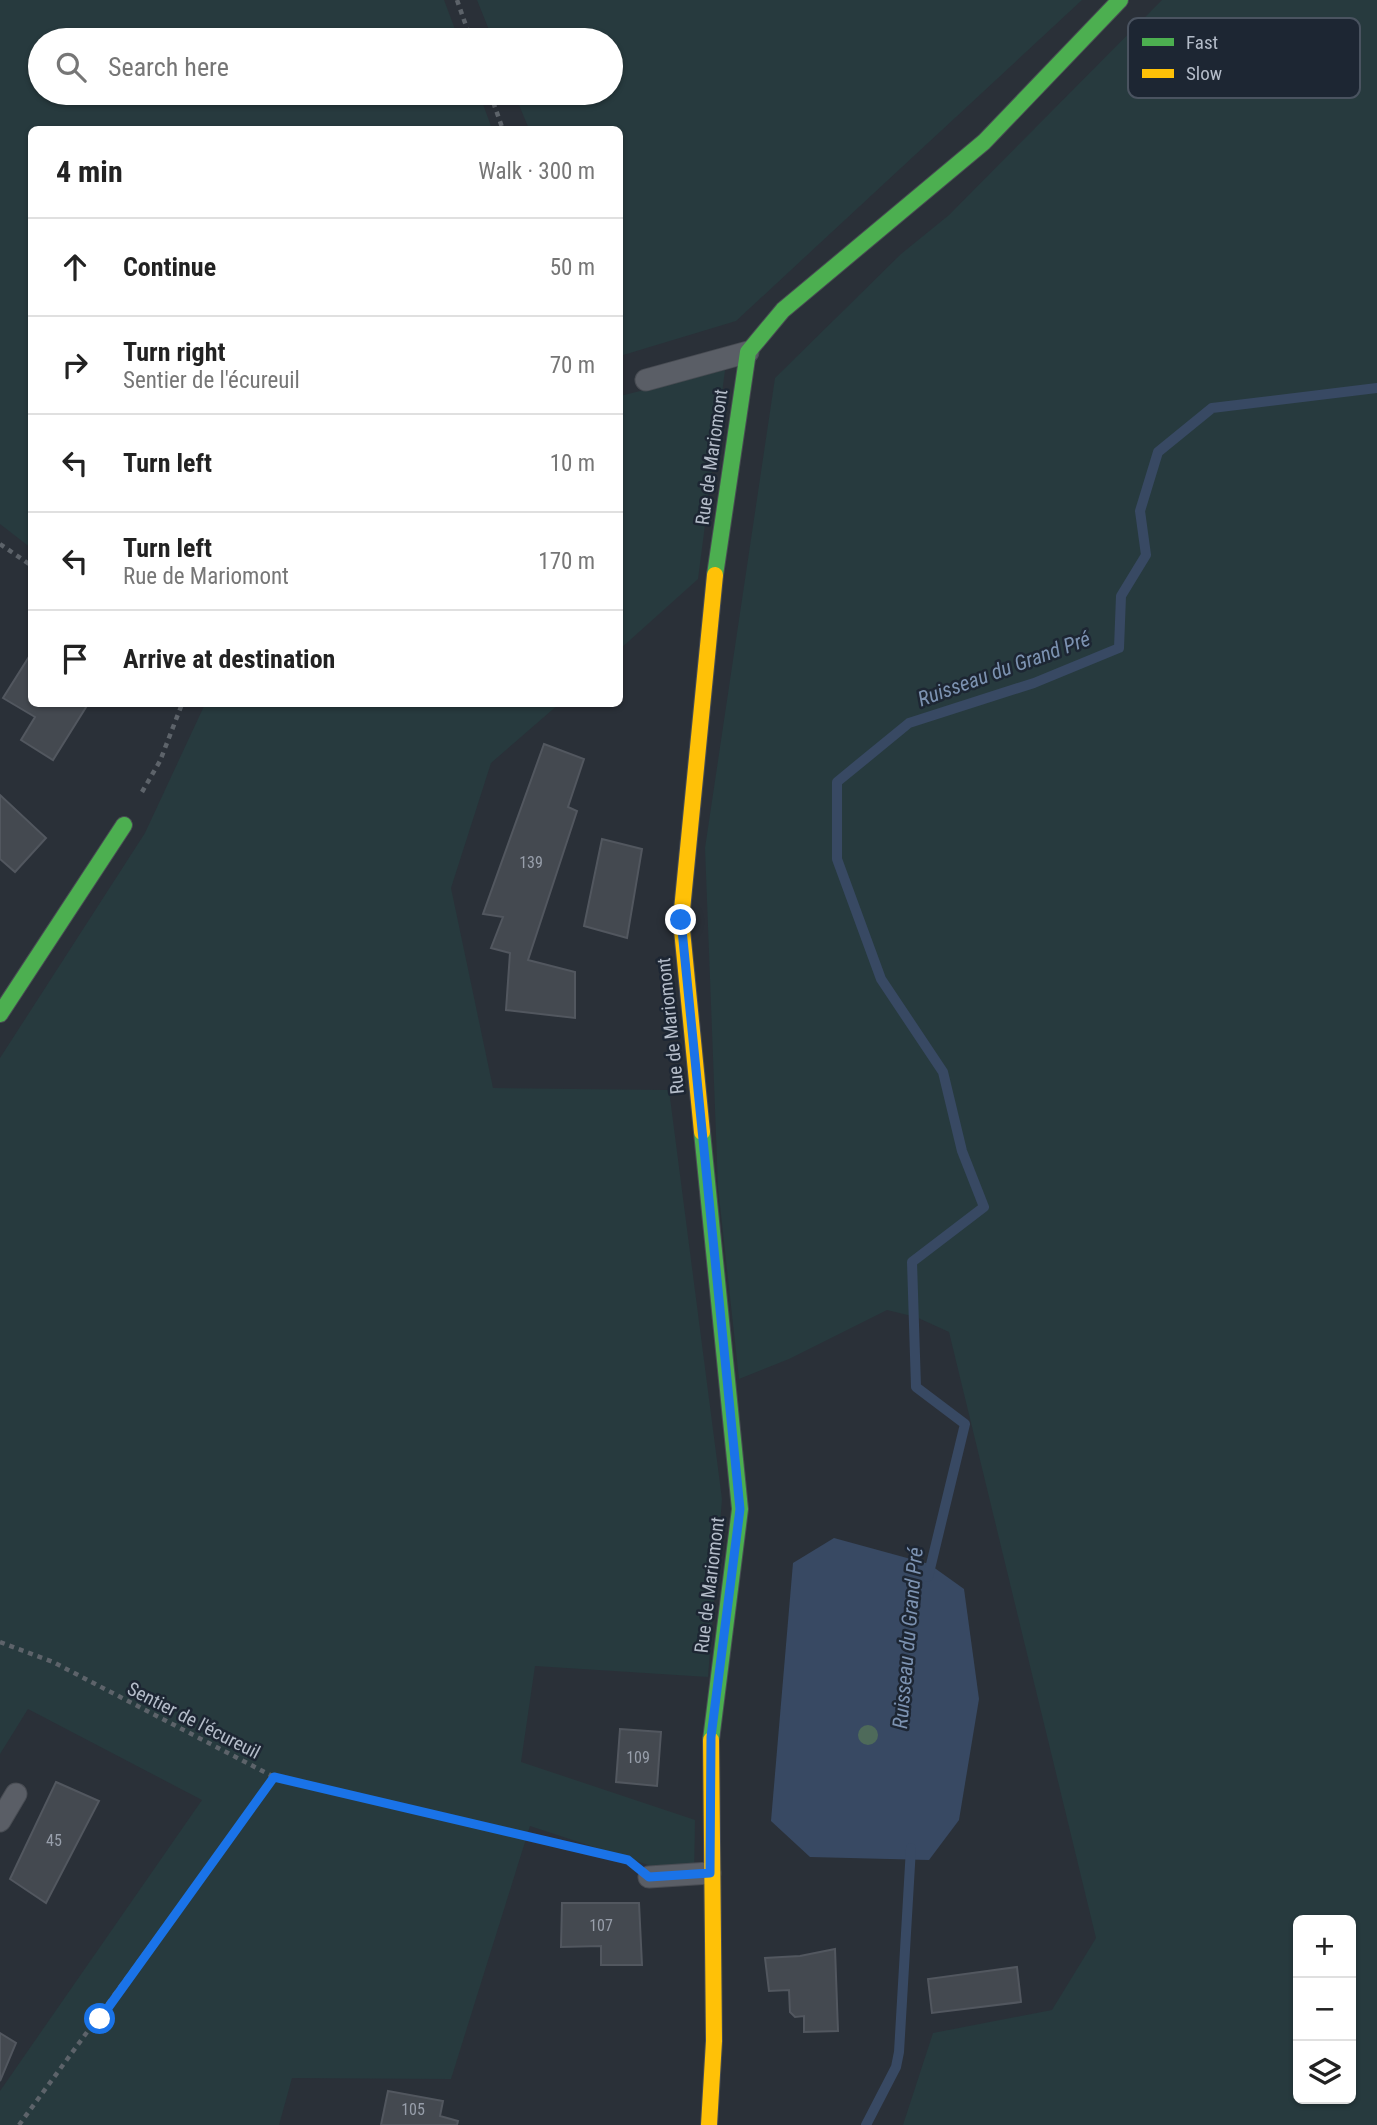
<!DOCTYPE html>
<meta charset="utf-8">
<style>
:root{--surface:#fff;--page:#f6f6f6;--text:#222;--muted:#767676;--line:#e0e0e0}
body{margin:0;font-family:"Roboto Condensed",sans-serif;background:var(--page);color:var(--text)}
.controls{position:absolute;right:21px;bottom:21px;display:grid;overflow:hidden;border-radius:10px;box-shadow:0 2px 5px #0004}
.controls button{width:63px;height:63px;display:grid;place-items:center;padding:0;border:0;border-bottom:2px solid var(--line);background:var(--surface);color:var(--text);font:35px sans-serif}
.stop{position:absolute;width:21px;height:21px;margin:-16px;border:5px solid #1a73e8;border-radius:50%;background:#fff}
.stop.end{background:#1a73e8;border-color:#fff;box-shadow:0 2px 7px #0008}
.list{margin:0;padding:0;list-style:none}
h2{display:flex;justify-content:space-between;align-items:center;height:91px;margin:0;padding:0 28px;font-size:30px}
h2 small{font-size:23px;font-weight:400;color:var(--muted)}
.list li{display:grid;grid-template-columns:46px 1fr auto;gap:21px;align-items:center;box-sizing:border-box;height:98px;padding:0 28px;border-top:2px solid var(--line)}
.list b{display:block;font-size:26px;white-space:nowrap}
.list p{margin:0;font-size:23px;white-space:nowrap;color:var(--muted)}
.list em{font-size:23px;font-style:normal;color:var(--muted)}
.icon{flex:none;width:38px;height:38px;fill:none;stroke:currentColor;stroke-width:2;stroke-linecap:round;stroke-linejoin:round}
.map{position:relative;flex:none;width:1377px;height:2125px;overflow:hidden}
.search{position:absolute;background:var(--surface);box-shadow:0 2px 5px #0004;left:28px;top:28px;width:595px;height:77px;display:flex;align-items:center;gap:18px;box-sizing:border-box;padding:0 24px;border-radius:38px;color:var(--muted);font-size:26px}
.panel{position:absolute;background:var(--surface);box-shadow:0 2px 5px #0004;left:28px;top:126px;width:595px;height:581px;border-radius:10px}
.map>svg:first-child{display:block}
.green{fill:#273a3e;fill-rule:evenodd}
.water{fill:#384963}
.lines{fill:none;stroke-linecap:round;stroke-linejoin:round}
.stream{stroke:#384963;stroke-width:10}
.building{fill:#444950;stroke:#52575f;stroke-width:2}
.lane-casing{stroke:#484c53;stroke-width:23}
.fast-casing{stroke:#484c53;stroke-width:18}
.slow-casing{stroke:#484c53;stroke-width:18}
.path{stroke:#5d636a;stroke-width:4.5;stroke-dasharray:5 5;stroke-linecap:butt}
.lane{stroke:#5a5e66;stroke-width:21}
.fast{stroke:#4caf50;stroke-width:16}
.slow{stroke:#ffc107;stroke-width:16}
.tree{fill:#4e6a5a}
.route{stroke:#1a73e8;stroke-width:9}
.labels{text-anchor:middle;stroke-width:5;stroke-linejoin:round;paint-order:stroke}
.number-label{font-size:16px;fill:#989fab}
.street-label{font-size:19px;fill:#b4bcc9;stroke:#1d2633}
.water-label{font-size:21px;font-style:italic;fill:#7c92b1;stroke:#1d2633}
.key{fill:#1d2633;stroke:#4a5360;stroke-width:2}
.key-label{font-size:19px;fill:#b4bcc9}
</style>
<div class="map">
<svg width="1377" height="2125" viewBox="0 0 1377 2125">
<rect width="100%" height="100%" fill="#2a3038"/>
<g class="green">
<path d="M 0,0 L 444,0 L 459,40 L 40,40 L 40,93 L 479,93 L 492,129 L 32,130 L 31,548 L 0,524 Z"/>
<path d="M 477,0 L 1082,0 L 736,321 L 620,356 L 620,130 L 529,129 L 514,93 L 611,93 L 611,40 L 493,40 Z"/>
<path d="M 1162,0 L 1377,0 L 1377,2125 L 903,2125 L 933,2033 L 1052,2010 L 1096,1938 L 949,1332 L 916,1317 L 887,1310 L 789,1359 L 739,1379 L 718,1187 L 705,848 L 775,378 L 901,254 L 949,215 ZM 1298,1920 L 1351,1920 L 1351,2099 L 1298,2099 Z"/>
<path d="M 725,370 L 698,579 L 620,649 L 620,396 Z"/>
<path d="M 205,704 L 559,704 L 491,763 L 451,888 L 493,1088 L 669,1090 L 722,1499 L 708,1677 L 535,1666 L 521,1762 L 695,1820 L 694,1880 L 530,1826 L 451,2079 L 292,2078 L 279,2125 L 0,2125 L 0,2091 L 202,1800 L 28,1709 L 0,1754 L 0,1058 L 145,833 Z"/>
</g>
<path class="water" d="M 834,1538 L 929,1564 L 964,1589 L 979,1699 L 959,1820 L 929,1860 L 810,1857 L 771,1821 L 793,1563 Z"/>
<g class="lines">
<g class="stream">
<path d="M 928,1577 L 965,1424 L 916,1387 L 912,1262 L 984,1207 L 962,1151 L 943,1072 L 881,979 L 837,859 L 837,782 L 909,723 L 1034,683 L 1119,648 L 1121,596 L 1146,555 L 1140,511 L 1158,452 L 1212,408 L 1377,388"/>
<path d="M 866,2125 L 896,2067 L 899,2052 L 911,1848"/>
</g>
</g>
<g class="building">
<path d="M 32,652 L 32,704 L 88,704 L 53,760 L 21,740 L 35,717 L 3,698 Z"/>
<path d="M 544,744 L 584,759 L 568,807 L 577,811 L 528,960 L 575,972 L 575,1018 L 506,1010 L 510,953 L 491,948 L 503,917 L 483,914 Z"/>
<path d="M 0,795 L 46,838 L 15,872 L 0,859 Z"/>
<path d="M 602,839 L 642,849 L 627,938 L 584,926 Z"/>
<path d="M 620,1729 L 661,1732 L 657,1786 L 616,1782 Z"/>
<path d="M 56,1782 L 99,1801 L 46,1903 L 10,1879 Z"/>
<path d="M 562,1903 L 639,1903 L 642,1965 L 601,1965 L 601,1946 L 561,1947 Z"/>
<path d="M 835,1949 L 838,2031 L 804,2032 L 804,2016 L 795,2017 L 790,2012 L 789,1990 L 769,1991 L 765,1958 L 800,1956 Z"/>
<path d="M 1017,1967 L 1021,2002 L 932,2013 L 928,1979 Z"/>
<path d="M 0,2033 L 16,2043 L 0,2081 Z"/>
<path d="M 388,2091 L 443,2101 L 440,2116 L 458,2121 L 457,2125 L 381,2125 Z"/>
</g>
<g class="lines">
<g class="lane-casing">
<g id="lane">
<path d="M 646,380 L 748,352"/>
<path d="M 0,1821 L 16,1794"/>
<path d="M 649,1877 L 710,1873"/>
</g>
</g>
<g class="fast-casing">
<g id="fast">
<path d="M 715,575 L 748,352 L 783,310 L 984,142 L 1120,0"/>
<path d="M 0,1014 L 124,825"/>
<path d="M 702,1132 L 740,1509 L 711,1740"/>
</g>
</g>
<g class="slow-casing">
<g id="slow">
<path d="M 702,1132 L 681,920 L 715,575"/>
<path d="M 709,2125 L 714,2041 L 711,1740"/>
</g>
</g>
<g class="path">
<path d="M 457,0 L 471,40"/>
<path d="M 490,93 L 503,130"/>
<path d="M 0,544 L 32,566"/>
<path d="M 142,792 L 160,761 L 182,704"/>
<path d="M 0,1642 L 53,1662 L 274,1777 L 626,1860"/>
<path d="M 19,2125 L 274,1777"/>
</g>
<use href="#lane" class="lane"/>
<use href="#fast" class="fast"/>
<use href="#slow" class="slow"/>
</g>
<circle class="tree" cx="868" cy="1735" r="10"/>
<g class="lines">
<path class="route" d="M 100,2019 L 274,1777 L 628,1860 L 649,1877 L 710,1873 L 711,1737 L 740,1509 L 681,920"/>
</g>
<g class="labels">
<g class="number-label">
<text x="531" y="868">139</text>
<text x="638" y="1763">109</text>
<text x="54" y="1846">45</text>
<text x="601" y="1931">107</text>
<text x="413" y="2115">105</text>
</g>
<g class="street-label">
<text transform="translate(711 457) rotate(-82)" y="7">Rue de Mariomont</text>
<text transform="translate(670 1026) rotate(-96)" y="7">Rue de Mariomont</text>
<text transform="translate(709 1585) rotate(-83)" y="7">Rue de Mariomont</text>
<text transform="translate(194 1720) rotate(27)" y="7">Sentier de l'écureuil</text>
</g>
<g class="water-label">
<text transform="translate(1004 669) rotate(-20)" y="7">Ruisseau du Grand Pré</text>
<text transform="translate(908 1638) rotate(-85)" y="7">Ruisseau du Grand Pré</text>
</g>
</g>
<rect x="1128" y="18" width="232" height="80" rx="10" class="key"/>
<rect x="1142" y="38" width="32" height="8" fill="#4caf50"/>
<rect x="1142" y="69" width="32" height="9" fill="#ffc107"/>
<g class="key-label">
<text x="1186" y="49">Fast</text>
<text x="1186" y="80">Slow</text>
</g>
</svg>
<div class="controls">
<button>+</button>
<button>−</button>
<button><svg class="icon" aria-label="layers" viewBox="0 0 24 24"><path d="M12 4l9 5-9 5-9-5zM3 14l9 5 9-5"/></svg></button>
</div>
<div class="stop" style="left:100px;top:2019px"></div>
<div class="stop end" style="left:681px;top:920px"></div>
<div class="search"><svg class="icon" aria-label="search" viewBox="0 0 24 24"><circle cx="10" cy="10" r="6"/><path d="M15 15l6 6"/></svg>Search here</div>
<section class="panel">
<h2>4 min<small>Walk · 300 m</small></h2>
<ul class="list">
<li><svg class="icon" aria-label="ahead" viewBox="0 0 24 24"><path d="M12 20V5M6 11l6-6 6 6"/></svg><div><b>Continue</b></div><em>50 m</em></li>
<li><svg class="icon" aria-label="right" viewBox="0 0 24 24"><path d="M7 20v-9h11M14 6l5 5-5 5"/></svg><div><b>Turn right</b><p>Sentier de l'écureuil</p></div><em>70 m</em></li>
<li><svg class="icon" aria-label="left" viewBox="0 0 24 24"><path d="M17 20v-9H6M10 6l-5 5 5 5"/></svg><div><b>Turn left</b></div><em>10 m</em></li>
<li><svg class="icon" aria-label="left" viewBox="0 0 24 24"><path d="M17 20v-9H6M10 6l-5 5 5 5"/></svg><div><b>Turn left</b><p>Rue de Mariomont</p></div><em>170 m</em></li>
<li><svg class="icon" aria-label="arrive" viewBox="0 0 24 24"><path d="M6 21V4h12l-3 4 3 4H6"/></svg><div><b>Arrive at destination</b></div></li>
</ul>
</section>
</div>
